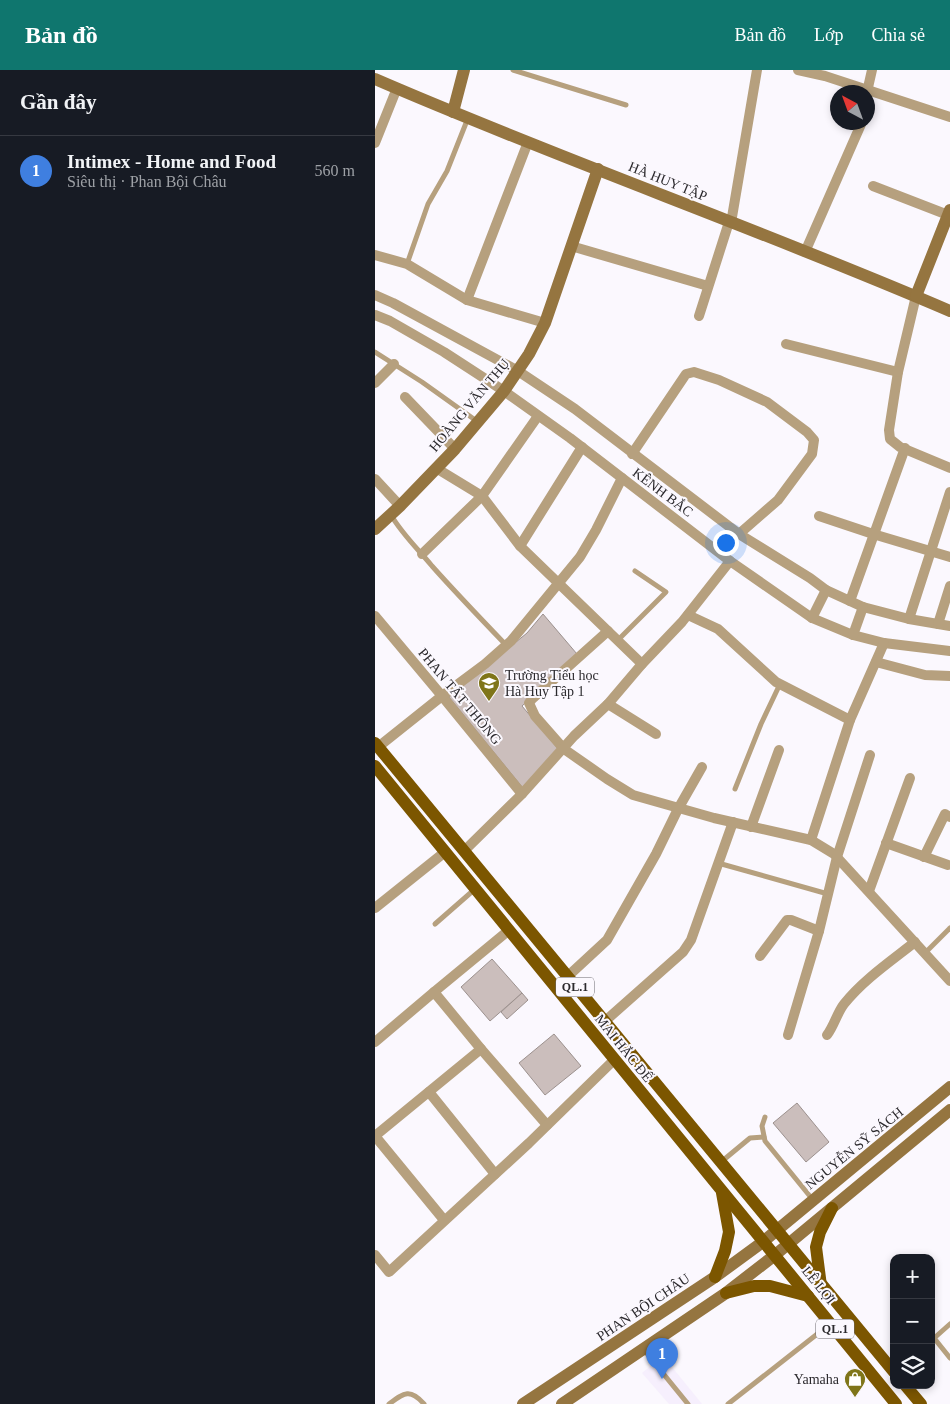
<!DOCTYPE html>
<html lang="vi">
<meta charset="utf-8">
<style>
:root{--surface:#171b24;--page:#242831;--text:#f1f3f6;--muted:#9ea1a6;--line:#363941;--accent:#0f766e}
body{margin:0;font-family:Georgia,serif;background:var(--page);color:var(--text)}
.controls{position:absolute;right:15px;bottom:15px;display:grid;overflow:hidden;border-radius:10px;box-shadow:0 2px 8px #0003}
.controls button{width:45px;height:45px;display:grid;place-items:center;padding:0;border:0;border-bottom:1px solid var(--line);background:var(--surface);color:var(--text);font:25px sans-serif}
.compass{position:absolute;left:455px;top:15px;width:45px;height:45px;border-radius:50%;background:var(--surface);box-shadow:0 2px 8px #0003;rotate:319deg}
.you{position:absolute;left:350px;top:472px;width:18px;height:18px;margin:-12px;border:4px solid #fff;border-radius:50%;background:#1a73e8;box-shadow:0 0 0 8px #1a73e833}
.badge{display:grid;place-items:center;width:32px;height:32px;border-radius:50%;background:var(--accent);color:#fff;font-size:16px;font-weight:700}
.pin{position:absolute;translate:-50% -41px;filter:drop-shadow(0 1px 2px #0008)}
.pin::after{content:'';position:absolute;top:26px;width:18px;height:15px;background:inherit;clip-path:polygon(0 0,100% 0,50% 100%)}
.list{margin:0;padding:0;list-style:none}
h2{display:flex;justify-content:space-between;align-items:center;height:65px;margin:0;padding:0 20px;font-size:21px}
h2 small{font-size:16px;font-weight:400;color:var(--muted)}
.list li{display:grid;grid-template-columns:32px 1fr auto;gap:15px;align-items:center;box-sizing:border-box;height:70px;padding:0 20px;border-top:1px solid var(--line)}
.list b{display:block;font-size:19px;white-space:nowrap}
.list p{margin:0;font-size:16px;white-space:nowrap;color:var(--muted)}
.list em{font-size:16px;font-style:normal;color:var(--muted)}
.icon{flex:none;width:28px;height:28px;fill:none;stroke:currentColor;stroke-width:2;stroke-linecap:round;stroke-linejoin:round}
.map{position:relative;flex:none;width:575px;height:1334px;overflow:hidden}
header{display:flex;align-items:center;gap:30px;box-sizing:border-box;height:70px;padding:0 25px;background:var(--accent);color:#fff}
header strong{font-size:24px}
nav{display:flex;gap:28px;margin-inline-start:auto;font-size:18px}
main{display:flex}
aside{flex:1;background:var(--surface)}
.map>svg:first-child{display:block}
.built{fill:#f6effd}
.building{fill:#cbbebc;stroke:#9c918e}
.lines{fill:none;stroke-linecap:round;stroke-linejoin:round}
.lane{stroke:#b6a07e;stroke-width:5}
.street{stroke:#b6a07e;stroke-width:10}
.secondary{stroke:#957540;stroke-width:12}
.primary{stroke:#7c5600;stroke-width:12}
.labels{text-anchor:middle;stroke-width:4;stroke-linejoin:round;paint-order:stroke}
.shield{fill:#fbf8fe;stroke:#69676c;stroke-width:1}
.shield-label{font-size:12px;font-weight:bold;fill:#2b292d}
.street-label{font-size:14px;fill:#2b292d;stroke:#fbf8fe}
.poi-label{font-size:14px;fill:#2b292d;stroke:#fbf8fe;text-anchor:start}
</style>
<header>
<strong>Bản đồ</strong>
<nav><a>Bản đồ</a><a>Lớp</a><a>Chia sẻ</a></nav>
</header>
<main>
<aside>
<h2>Gần đây<small></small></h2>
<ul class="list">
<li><span class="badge" style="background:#3f7fe0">1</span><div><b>Intimex - Home and Food</b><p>Siêu thị · Phan Bội Châu</p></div><em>560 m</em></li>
</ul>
</aside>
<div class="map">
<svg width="575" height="1334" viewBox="0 0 575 1334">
<rect width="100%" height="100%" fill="#fbf8fe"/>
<path class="built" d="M 288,1286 L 327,1334 L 294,1334 L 267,1303 Z"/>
<g class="building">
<path d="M 168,544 L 202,584 L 147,636 L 184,680 L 148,718 L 74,627 L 152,563 Z"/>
<path d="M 117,889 L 147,923 L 115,951 L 86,917 Z"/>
<path d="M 147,923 L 153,930 L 132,949 L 126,942 Z"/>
<path d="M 179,964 L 206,996 L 170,1025 L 144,993 Z"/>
<path d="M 422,1033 L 454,1072 L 431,1092 L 398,1053 Z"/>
</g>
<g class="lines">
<g class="lane">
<path d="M 138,0 L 251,35"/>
<path d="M 32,194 L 53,134 L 72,101 L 93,48"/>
<path d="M 0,282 L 47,312 L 103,352"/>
<path d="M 16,445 C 27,464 43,479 57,496 C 81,523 106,549 131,575"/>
<path d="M 243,570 L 291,522 L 260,501"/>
<path d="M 360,719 L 386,654 L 405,614"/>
<path d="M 343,793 L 453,824"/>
<path d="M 60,854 L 100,819"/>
<path d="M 550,883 L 575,858"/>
<path d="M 390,1047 L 387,1056 L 390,1071 L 438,1130"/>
<path d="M 346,1092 L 375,1068 L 389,1067"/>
<path d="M 559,1268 L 575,1288"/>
<path d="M 557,1270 L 575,1254"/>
<path d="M 269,1280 L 313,1334"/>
<path d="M 14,1334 C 29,1323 35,1318 49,1334"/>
<path d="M 353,1334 L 455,1254"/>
</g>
<g class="street">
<path d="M 423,0 L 450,6 L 575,47"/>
<path d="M 492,22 L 497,0"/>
<path d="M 0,73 L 22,18"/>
<path d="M 498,116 L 573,145"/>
<path d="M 356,153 L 382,0"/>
<path d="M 196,176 L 333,216"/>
<path d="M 430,182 L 487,52"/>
<path d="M 0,185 L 32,194 L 92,230 L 170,253"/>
<path d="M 0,225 L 18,233 L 143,301 L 200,339 L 364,464 L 435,508 L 451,520 L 488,537 L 534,549 L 575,556"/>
<path d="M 541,226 L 523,302 L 514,360 L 515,369 L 525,377 L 575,398"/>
<path d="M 92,230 L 153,72"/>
<path d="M 0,245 L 15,251 L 69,282 L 129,321 L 195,368 L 355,491 L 437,548 L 478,565 L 509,573 L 575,581"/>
<path d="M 324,246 L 354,152"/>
<path d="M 411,274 L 523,302"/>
<path d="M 0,313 L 19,294"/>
<path d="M 30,327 L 80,379"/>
<path d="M 257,384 L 311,304 L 319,302 L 344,310 L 392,332 L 432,362 L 439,370 L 437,384 L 403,430 L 364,464"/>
<path d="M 61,398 L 107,426 L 145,476 L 267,594"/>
<path d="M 0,409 L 25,436"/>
<path d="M 444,446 L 498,464 L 575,487"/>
<path d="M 145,476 L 207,377"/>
<path d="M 47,484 L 107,426 L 163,346"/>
<path d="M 475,531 L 530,378"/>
<path d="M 313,545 L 343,559 L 401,612 L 475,650"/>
<path d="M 0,546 L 67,626 L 147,724"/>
<path d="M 437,548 L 451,520"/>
<path d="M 534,549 L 575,422"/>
<path d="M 563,554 L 575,516"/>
<path d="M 233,561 L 157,629 L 154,633 L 160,646 L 189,679 L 232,709 L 258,725 L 339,748 L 436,770 L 459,784 L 575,911"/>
<path d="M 478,565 L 488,537"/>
<path d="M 501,592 L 550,605 L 575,606"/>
<path d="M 233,634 L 281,664"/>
<path d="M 3,677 L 67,626 L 110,594 L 136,571 L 205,487 L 221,460 L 247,408"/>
<path d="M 376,757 L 404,680"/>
<path d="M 436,770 L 475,650 L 509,573"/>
<path d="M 511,773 L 573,795"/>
<path d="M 89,781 L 147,724 L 199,666 L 233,634 L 267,594 L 307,552 L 355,491"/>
<path d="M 549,787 L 570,744 L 575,747"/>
<path d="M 494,821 L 535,708"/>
<path d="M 0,838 L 70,782"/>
<path d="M 385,886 L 412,850 L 416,850 L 444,861"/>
<path d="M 192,907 L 232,870 L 281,784 L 303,739 L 327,697"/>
<path d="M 59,922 L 134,860"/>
<path d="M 229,952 L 308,882 L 316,870 L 358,752"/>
<path d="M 413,965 L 444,861 L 462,787 L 495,685"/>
<path d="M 452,965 C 459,956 462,943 469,934 C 488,910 516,891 540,872"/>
<path d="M 0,972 L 59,922 L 106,979 L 172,1055"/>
<path d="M 54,1022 L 120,1104"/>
<path d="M 0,1066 L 106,979"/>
<path d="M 0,1066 L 69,1150"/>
<path d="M 0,1185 L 14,1202 L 154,1073 L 239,990"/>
</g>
<g class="secondary">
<path d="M 0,9 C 189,91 385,159 575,241"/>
<path d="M 78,42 L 89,0"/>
<path d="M 541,226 L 575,140"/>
<path d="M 0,459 L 25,436 L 80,379 L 129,321 L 154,284 L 170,253 L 223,99"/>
<path d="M 148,1334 L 340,1207 L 389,1171 L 575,1017"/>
<path d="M 187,1334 L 351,1223 L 400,1185 L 575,1040"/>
</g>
<g class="primary">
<path d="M 0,673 L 519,1302"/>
<path d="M 0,696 L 521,1334"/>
<path d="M 340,1207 L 350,1181 L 354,1162 L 347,1123"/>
<path d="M 446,1216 L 441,1177 L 445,1162 L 457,1138"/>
<path d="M 351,1223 L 379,1216 L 395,1216 L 433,1226"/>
<path d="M 530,1315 L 546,1334"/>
</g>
</g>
<defs>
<g id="school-pin" transform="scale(1.125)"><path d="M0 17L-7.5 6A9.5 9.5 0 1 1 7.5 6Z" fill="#7f7519" stroke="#fbf8fe"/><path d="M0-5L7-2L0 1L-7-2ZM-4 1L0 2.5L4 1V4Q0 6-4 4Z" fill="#fff"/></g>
<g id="shop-pin" transform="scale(1.125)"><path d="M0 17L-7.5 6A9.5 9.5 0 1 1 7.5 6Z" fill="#7f7519" stroke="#fbf8fe"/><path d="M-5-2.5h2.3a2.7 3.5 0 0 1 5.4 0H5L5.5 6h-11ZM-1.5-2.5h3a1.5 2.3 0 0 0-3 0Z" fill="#fff"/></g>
</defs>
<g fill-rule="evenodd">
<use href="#school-pin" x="114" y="613"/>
<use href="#shop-pin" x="480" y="1309"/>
</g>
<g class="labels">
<g class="shield">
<rect x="181" y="907.5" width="38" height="19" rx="4"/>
<rect x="441" y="1249.5" width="38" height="19" rx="4"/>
</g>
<g class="shield-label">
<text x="200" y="921">QL.1</text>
<text x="460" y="1263">QL.1</text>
</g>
<g class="street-label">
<text transform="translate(293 111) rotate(22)" y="5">HÀ HUY TẬP</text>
<text transform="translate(94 335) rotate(-50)" y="5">HOÀNG VĂN THỤ</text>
<text transform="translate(288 422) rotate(37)" y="5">KÊNH BẮC</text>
<text transform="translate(85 626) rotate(50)" y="5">PHAN TẤT THÔNG</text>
<text transform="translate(249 978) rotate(51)" y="5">MAI HẮC ĐẾ</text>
<text transform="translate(479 1078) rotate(-39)" y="5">NGUYỄN SỸ SÁCH</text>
<text transform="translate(444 1215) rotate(51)" y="5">LÊ LỢI</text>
<text transform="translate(268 1237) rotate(-34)" y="5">PHAN BỘI CHÂU</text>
</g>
<g class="poi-label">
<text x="130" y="610">Trường Tiểu học<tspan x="130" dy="16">Hà Huy Tập 1</tspan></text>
<text x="464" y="1314" text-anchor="end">Yamaha</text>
</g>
</g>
</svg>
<div class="controls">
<button>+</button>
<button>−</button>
<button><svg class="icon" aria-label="layers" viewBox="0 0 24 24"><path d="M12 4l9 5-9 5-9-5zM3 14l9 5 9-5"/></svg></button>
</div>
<svg class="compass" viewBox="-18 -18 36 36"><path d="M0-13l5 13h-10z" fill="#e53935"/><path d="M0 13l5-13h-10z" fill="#9ea1a6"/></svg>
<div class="you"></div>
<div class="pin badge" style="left:287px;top:1309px;background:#3f7fe0">1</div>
</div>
</main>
